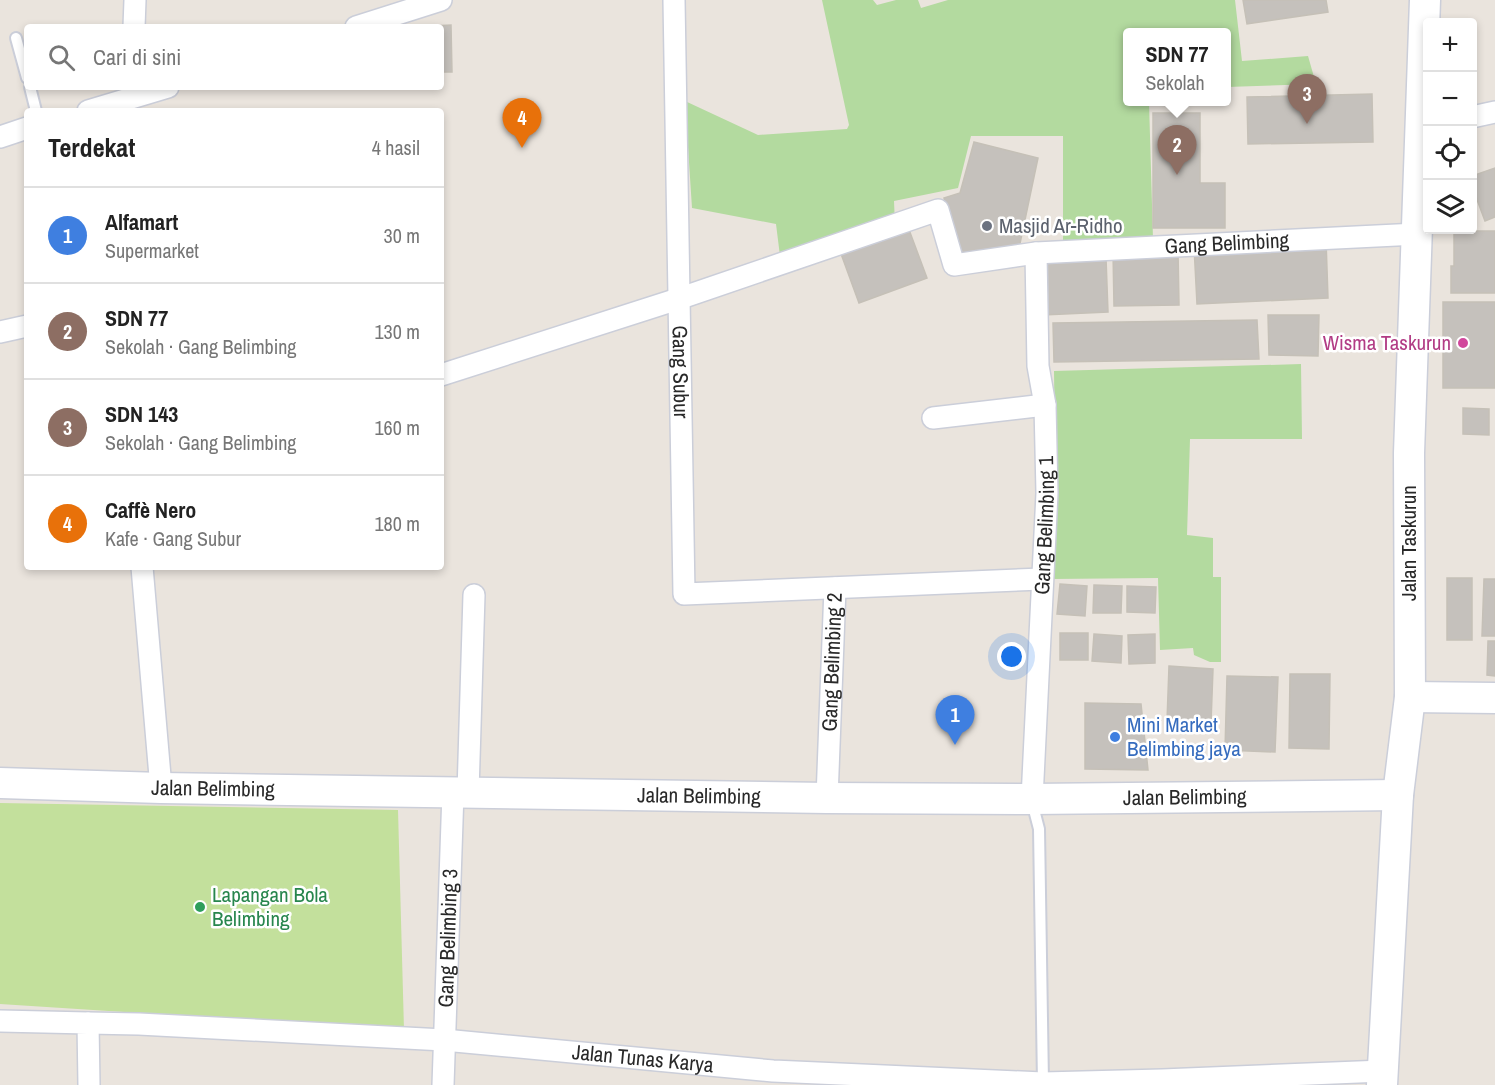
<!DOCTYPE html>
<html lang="id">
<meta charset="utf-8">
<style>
:root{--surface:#fff;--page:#f2f2f2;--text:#222;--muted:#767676;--line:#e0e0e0;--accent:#4f6be4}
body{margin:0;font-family:"Archivo Narrow",sans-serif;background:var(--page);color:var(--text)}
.controls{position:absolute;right:18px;top:18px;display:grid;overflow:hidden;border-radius:6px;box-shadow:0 3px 9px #0003}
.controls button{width:54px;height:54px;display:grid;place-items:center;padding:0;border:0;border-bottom:2px solid var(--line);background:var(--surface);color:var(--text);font:30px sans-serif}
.you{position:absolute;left:1012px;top:657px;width:21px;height:21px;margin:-15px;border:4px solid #fff;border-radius:50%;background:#1a73e8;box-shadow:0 0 0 9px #1a73e833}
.badge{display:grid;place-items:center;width:39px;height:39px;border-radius:50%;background:var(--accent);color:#fff;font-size:20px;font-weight:700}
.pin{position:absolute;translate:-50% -50px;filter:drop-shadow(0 2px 3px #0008)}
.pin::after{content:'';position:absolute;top:32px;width:21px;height:18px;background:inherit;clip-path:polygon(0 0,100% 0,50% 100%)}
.popup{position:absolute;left:1123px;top:28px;width:108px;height:78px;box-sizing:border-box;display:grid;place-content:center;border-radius:6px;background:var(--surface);filter:drop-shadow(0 2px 4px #0005);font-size:20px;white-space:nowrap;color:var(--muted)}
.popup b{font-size:22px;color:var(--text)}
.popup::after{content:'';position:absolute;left:50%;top:100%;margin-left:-12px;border:12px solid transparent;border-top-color:var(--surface)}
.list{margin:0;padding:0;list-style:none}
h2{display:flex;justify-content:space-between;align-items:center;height:78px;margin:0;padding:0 24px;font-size:26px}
h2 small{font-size:20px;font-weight:400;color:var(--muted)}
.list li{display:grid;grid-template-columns:39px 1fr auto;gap:18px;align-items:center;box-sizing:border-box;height:96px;padding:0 24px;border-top:2px solid var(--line)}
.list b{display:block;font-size:22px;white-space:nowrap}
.list p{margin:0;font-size:20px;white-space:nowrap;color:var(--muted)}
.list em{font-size:20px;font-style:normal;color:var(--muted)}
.icon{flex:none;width:33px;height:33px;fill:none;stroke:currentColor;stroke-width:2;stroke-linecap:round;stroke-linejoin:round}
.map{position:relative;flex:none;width:1495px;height:1085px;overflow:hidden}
.search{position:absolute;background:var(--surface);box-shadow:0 3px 9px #0003;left:24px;top:24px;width:420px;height:66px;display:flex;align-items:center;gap:15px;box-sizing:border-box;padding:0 21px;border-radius:6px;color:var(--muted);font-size:22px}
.panel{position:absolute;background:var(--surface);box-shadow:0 3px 9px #0003;left:24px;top:108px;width:420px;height:462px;border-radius:6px}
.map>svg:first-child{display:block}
.green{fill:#b3da9f}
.pitch{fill:#c3e09c}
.building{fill:#c5c1bc;stroke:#c5c0b7;stroke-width:1.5}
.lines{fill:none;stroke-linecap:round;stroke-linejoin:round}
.lane-casing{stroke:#cbced9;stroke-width:14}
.street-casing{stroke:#cbced9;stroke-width:24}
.secondary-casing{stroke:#cbced9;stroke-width:33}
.lane{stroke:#fff;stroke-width:10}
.street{stroke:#fff;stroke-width:21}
.secondary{stroke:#fff;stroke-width:30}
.worship-dot{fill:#6b7280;stroke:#fff;stroke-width:2}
.hotel-dot{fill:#d1479c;stroke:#fff;stroke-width:2}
.shop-dot{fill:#3f7fe0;stroke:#fff;stroke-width:2}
.leisure-dot{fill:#2e9e5b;stroke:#fff;stroke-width:2}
.labels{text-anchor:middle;stroke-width:5;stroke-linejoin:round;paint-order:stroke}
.worship-label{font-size:21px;fill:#5b616d;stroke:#fff;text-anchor:start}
.street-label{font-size:21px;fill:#292929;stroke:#fff}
.hotel-label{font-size:21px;fill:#b23c85;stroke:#fff;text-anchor:end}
.shop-label{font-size:21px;fill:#366cbe;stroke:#fff;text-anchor:start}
.leisure-label{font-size:21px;fill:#27864d;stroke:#fff;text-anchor:start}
</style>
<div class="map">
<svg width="1495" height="1085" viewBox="0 0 1495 1085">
<rect width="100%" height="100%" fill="#eae4dd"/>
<g class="green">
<path d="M 822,0 L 873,0 L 877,5 L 896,0 L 918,0 L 921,8 L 948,0 L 1235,0 L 1242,61 L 1308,56 L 1316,84 L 1227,87 L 1226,33 L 1128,33 L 1128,102 L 1149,102 L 1153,239 L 1063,243 L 1063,136 L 971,136 L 958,188 L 894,201 L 895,225 L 781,264 L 776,224 L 692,208 L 685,101 L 758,135 L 847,129 L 849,125 Z"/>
<path d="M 1301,364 L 1302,439 L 1190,439 L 1187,535 L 1213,538 L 1213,577 L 1221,577 L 1221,662 L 1210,662 L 1194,655 L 1193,648 L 1160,650 L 1158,578 L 1052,579 L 1055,446 L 1054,371 Z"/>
</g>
<path class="pitch" d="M 0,803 L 398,810 L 404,1030 L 0,1004 Z"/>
<g class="building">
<path d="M 1243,0 L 1326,0 L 1328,12 L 1247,24 Z"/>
<path d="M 451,25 L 452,72 L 441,72 L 441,27 L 411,27 Z"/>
<path d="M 1372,94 L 1373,142 L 1248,144 L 1247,97 Z"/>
<path d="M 1153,113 L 1200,113 L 1200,183 L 1225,183 L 1225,228 L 1153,228 Z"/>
<path d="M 974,142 L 1038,158 L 1018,253 L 957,254 L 944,198 L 960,193 Z"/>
<path d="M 1495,168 L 1495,217 L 1485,221 L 1472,186 L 1472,176 Z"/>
<path d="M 908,227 L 927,278 L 859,303 L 840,251 Z"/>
<path d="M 1454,231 L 1495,231 L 1495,293 L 1451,293 L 1451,266 L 1454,266 Z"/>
<path d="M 1326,240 L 1328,298 L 1197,304 L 1194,246 Z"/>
<path d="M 1178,251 L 1179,305 L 1114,306 L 1113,252 Z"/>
<path d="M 1106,258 L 1108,312 L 1043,315 L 1041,260 Z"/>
<rect x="1443" y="302" width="52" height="86"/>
<path d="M 1268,315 L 1319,315 L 1318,356 L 1269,355 Z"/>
<path d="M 1257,320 L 1259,359 L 1054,362 L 1053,323 Z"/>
<path d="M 1463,408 L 1489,409 L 1489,435 L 1463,434 Z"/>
<rect x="1447" y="578" width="25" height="62"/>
<path d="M 1484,579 L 1495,579 L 1495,636 L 1482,636 Z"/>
<path d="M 1060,584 L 1087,586 L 1085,616 L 1057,614 Z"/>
<path d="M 1094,585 L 1122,586 L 1121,613 L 1093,613 Z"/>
<path d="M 1127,586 L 1156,587 L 1155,613 L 1127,612 Z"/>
<rect x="1060" y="633" width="28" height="27"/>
<path d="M 1094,634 L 1122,636 L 1121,663 L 1092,661 Z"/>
<path d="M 1155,634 L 1155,663 L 1129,664 L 1128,635 Z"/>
<path d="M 1488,641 L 1495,641 L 1495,676 L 1487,675 Z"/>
<path d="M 1169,666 L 1213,669 L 1211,723 L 1167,721 Z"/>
<path d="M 1290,674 L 1330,674 L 1329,749 L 1289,748 Z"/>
<path d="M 1227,676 L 1278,677 L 1275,752 L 1225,750 Z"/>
<path d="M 1085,703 L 1141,704 L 1148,770 L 1085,769 Z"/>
</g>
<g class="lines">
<g class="lane-casing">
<g id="lane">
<path d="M 16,38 L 27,78"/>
<path d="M 30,87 L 36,111"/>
<path d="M 1032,802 L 1039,829 L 1043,1083"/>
</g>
</g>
<g class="street-casing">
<g id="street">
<path id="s1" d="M 674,0 L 684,594 L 1042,579"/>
<path d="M 134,27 L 135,0"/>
<path d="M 356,27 L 441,0"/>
<path d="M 88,111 L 168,87"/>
<path d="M 1472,117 L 1495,112"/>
<path d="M 0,137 L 27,128"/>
<path d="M 0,332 L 27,326"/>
<path id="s2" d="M 441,375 L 681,298 L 938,210 L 954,265 L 1036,253 L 1417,234"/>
<path d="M 933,418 L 1045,405"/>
<path d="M 142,567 L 161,788"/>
<path d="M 468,792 L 474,595"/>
<path id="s3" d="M 827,798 L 835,588"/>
<path id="s4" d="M 1032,799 L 1047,493 L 1045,405 L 1038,366 L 1036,253"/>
<path d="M 0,1021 L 88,1023 L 89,1085"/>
<path id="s5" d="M 88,1023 L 139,1024 L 444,1040 L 773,1071 L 1043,1083 L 1162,1080 L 1383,1071"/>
<path id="s6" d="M 443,1085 L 453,792"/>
</g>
</g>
<g class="secondary-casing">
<g id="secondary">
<path d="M 1410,697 L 1495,698"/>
<path id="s7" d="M 0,783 L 161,788 L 827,798 L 1032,799 L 1398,795"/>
<path d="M 1382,1085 L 1398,795 L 1410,697 L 1409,453 L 1425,0"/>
</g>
</g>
<use href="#lane" class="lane"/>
<use href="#street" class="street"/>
<use href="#secondary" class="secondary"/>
</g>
<circle class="worship-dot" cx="987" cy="226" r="6"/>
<circle class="hotel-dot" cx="1463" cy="343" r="6"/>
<circle class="shop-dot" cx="1115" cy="737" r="6"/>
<circle class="leisure-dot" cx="200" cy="907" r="6"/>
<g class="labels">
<g class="worship-label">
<text x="999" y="233">Masjid Ar-Ridho</text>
</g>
<g class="street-label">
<text dy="7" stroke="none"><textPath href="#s2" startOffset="855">Gang Belimbing</textPath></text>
<text dy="7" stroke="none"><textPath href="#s1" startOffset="372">Gang Subur</textPath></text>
<text dy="7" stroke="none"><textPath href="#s4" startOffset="274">Gang Belimbing 1</textPath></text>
<text transform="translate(1409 543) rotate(-90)" y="7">Jalan Taskurun</text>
<text dy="7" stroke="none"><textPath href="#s3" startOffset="136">Gang Belimbing 2</textPath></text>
<text dy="7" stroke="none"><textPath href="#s7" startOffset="213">Jalan Belimbing</textPath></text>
<text dy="7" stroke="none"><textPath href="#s7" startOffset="699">Jalan Belimbing</textPath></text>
<text dy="7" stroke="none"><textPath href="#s7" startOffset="1185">Jalan Belimbing</textPath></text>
<text dy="7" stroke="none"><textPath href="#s6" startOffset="147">Gang Belimbing 3</textPath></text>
<text dy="7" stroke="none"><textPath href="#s5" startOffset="556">Jalan Tunas Karya</textPath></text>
</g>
<g class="hotel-label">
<text x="1451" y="350">Wisma Taskurun</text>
</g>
<g class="shop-label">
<text x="1127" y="732">Mini Market<tspan x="1127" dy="24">Belimbing jaya</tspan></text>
</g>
<g class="leisure-label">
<text x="212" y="902">Lapangan Bola<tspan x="212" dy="24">Belimbing</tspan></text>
</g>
</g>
</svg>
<div class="controls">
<button>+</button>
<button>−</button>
<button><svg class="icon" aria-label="locate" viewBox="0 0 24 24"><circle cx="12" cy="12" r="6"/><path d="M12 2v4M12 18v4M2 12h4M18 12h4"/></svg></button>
<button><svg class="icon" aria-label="layers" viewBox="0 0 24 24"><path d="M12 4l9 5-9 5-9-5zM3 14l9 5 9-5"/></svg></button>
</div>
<div class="you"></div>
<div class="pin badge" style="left:955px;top:745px;background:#3f7fe0">1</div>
<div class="pin badge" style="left:1177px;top:175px;background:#8d6e63">2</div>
<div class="popup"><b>SDN 77</b>Sekolah</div>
<div class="pin badge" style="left:1307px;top:124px;background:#8d6e63">3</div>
<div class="pin badge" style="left:522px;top:148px;background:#e8710a">4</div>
<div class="search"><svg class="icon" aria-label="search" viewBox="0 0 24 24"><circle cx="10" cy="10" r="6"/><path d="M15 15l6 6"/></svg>Cari di sini</div>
<section class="panel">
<h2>Terdekat<small>4 hasil</small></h2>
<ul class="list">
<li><span class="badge" style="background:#3f7fe0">1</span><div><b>Alfamart</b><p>Supermarket</p></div><em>30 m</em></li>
<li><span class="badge" style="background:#8d6e63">2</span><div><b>SDN 77</b><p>Sekolah · Gang Belimbing</p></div><em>130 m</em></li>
<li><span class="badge" style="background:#8d6e63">3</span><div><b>SDN 143</b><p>Sekolah · Gang Belimbing</p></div><em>160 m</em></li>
<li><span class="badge" style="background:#e8710a">4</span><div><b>Caffè Nero</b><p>Kafe · Gang Subur</p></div><em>180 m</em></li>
</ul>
</section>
</div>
